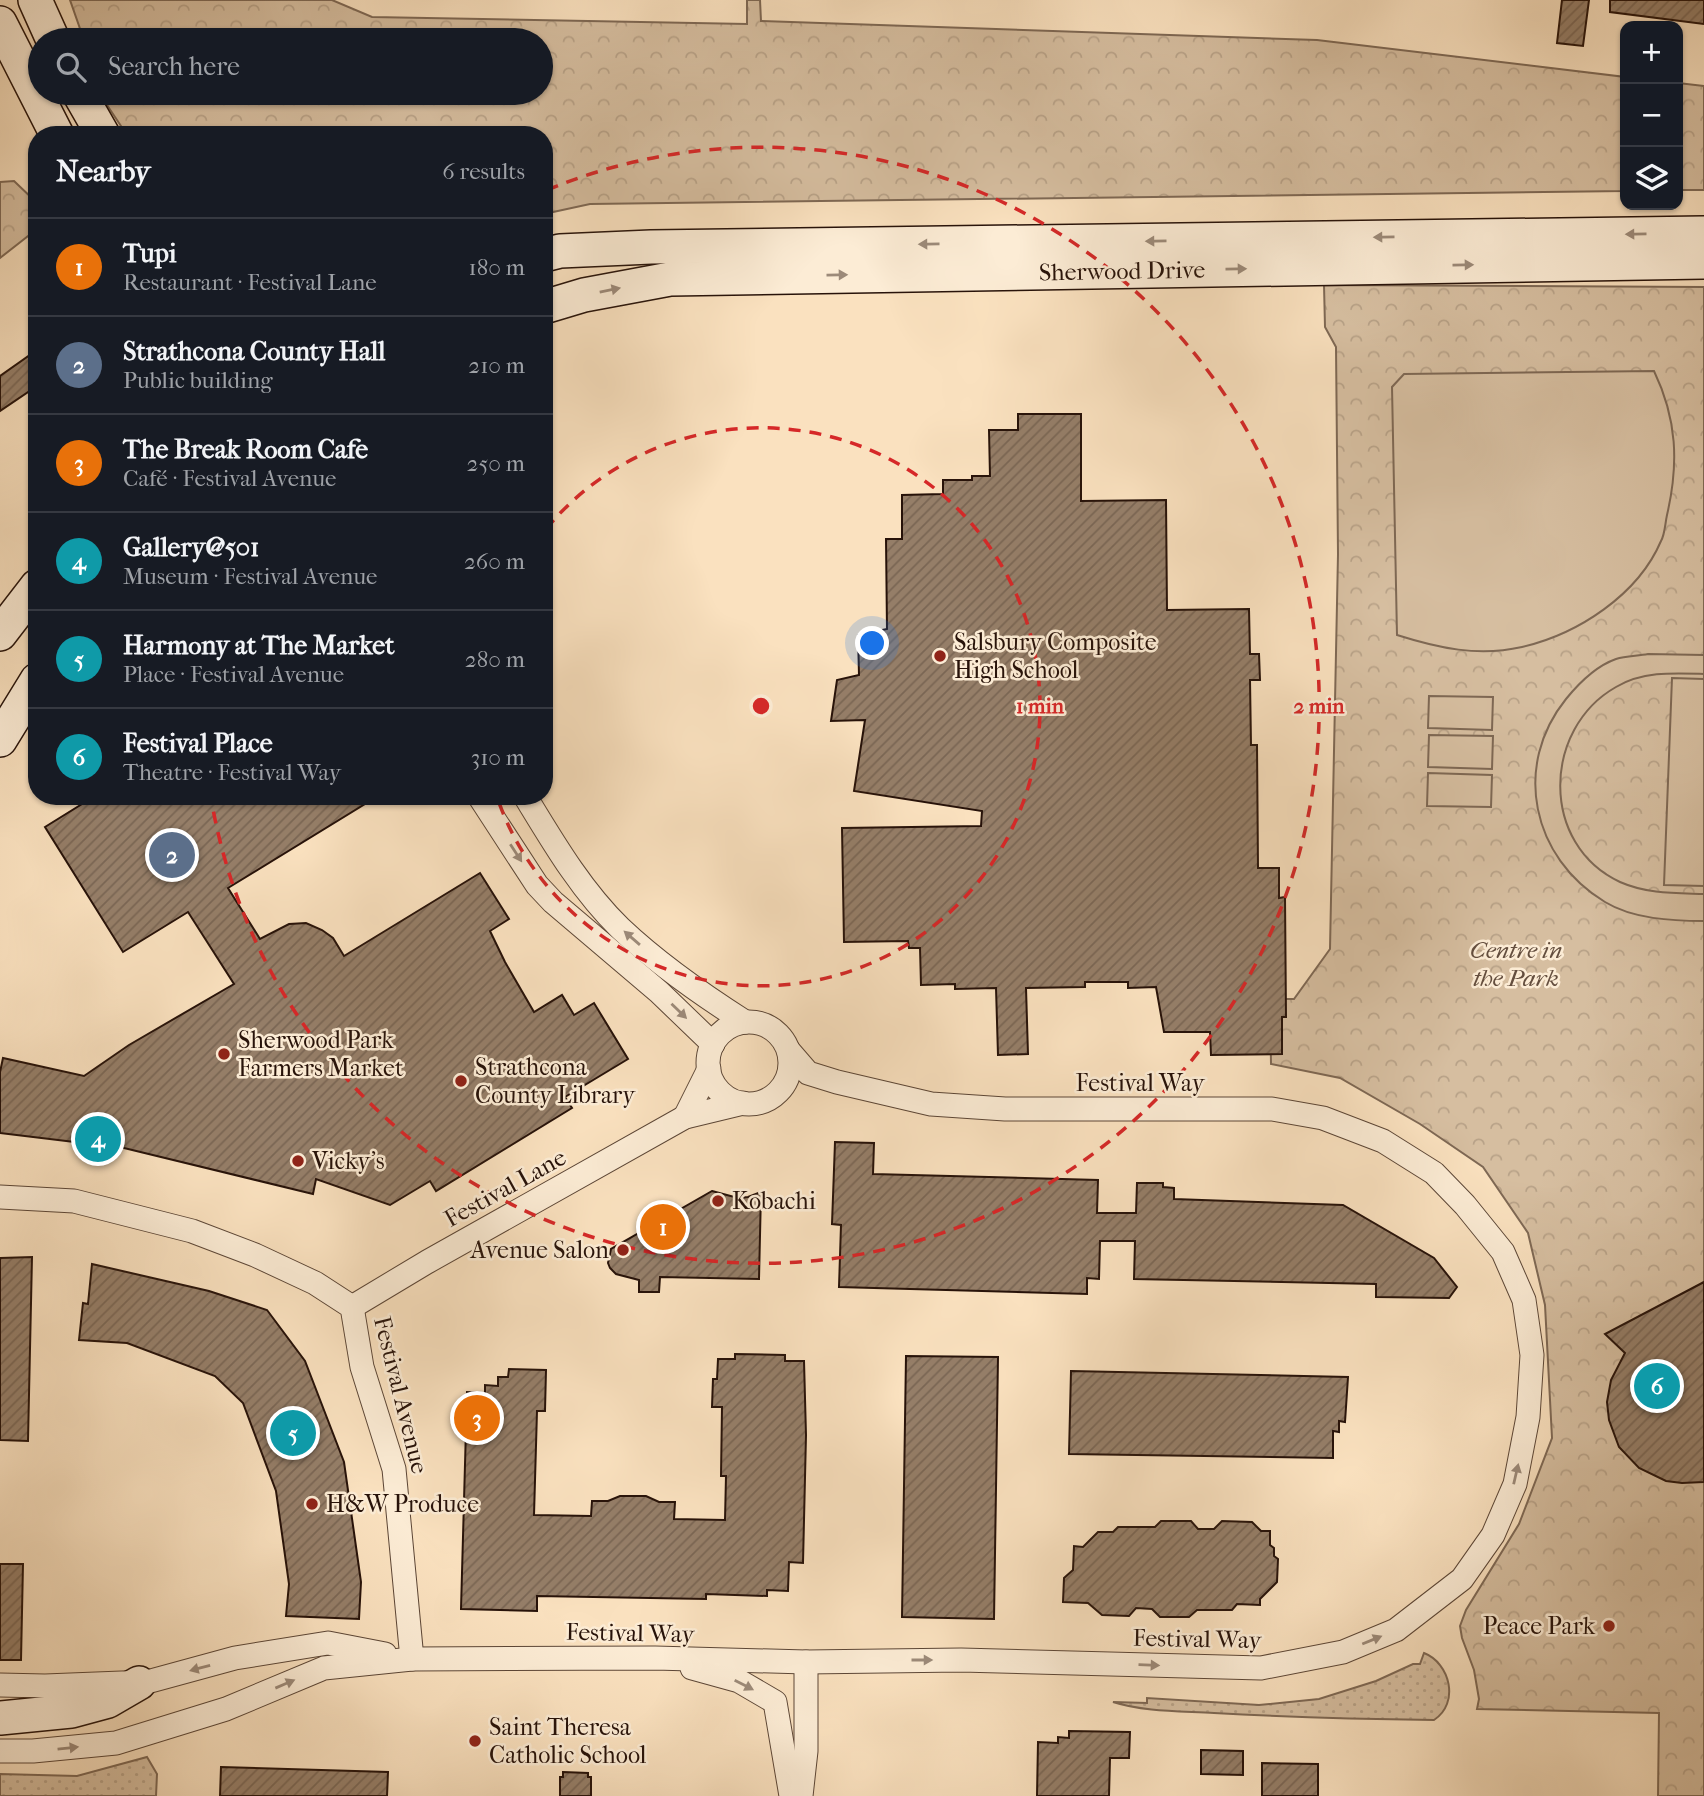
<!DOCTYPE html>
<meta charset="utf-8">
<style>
:root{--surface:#171b24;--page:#20242c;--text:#f1f3f6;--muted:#9ea1a6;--line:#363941;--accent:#0b8043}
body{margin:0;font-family:"IM FELL French Canon",serif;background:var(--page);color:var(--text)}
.controls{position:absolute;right:21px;top:21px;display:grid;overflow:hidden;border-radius:14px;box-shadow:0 2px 5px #0004}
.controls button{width:63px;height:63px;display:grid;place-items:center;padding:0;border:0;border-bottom:2px solid var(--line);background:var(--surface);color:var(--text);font:35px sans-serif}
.you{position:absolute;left:873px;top:644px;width:24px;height:24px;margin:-18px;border:5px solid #fff;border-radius:50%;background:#1a73e8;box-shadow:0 0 0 10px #1a73e833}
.badge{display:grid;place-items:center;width:46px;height:46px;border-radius:50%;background:var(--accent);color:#fff;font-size:23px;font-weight:700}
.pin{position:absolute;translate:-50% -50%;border:4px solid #fff;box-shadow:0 2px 7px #0006}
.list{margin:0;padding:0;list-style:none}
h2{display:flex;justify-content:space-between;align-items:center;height:91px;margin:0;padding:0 28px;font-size:30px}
h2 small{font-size:23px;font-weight:400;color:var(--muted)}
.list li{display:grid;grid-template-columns:46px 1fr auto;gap:21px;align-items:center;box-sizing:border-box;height:98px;padding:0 28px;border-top:2px solid var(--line)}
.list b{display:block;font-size:26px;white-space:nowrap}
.list p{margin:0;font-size:23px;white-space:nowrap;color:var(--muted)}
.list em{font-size:23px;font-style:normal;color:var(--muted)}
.icon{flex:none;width:38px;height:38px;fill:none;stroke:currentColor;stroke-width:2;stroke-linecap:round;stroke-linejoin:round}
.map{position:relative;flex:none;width:1704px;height:1796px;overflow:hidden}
.search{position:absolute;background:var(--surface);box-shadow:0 2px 5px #0004;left:28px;top:28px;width:525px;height:77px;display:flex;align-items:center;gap:18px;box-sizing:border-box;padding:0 24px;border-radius:38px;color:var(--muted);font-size:26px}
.panel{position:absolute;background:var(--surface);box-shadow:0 2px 5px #0004;left:28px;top:126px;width:525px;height:679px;border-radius:28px}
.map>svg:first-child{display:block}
.grass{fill:url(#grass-dots);stroke:#7e6854;stroke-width:2}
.park{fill:url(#park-crowns);stroke:#7e6854;stroke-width:2}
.pitch{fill:#d6bea0;stroke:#7e6854;stroke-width:2}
.building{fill:url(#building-hatch);stroke:#271209;stroke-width:2}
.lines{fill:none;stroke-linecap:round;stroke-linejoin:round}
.street-casing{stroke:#5c4636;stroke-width:25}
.secondary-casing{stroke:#271209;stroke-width:36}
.street{stroke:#fcecd5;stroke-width:23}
.secondary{stroke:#fcecd5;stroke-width:33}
.oneway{fill:#9c8a79}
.ring{fill:none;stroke:#d62828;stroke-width:3.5;stroke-dasharray:12 9}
.poi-dot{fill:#8f2418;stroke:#fcecd5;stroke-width:2.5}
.labels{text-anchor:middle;stroke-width:5;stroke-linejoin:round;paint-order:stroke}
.street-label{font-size:24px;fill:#271209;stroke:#fcecd5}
.poi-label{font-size:24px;fill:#271209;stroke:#fcecd5;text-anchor:start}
.park-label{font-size:24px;font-style:italic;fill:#644e3e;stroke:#fcecd5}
.centre{fill:#d62828;stroke:#fcecd5;stroke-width:3.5}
.ring-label{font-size:21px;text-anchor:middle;font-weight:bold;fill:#d62828;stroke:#fcecd5;stroke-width:5;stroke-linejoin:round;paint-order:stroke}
</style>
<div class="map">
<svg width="1704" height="1796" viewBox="0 0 1704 1796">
<defs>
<pattern id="grass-dots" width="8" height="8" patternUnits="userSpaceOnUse" patternTransform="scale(1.75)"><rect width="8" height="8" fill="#d6bea0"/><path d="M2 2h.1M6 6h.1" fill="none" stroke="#b8a288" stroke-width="1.8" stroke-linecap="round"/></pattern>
<pattern id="park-crowns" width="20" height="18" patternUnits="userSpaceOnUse" patternTransform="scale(1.75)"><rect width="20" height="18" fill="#d6bea0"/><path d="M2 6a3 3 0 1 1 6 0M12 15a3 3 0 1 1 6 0" fill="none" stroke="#b8a288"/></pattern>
<pattern id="building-hatch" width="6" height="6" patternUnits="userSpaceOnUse" patternTransform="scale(1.75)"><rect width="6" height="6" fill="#957e68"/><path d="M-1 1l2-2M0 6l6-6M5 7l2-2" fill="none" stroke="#7a6654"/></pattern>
</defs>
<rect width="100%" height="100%" fill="#fae1bf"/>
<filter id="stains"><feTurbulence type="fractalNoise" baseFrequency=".00286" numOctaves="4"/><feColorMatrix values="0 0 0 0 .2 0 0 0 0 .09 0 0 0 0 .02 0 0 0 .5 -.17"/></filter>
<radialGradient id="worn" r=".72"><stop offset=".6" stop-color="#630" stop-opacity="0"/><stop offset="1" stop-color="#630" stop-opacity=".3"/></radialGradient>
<g class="grass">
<path d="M 1424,1653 C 1450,1663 1460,1703 1434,1720 C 1361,1719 1288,1717 1214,1713 C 1182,1711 1144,1712 1113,1702 L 1147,1703 L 1147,1698 L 1259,1705 L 1319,1699 L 1376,1681 L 1413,1664 L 1420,1664 Z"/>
<path d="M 147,1757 L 157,1774 L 156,1796 L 0,1796 L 0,1774 L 77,1776 Z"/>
</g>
<g class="park">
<path d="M 70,0 L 332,0 L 372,17 L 747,24 L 747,0 L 760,0 L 761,21 L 1317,40 L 1625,77 L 1625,191 L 590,204 L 544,214 L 544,135 L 127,135 L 107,105 L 103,93 L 541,93 L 541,40 L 84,40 Z"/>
<path d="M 1678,83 L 1704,86 L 1704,190 L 1678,190 Z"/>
<path d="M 14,181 L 37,203 L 37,229 L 0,258 L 0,182 Z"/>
<path d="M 1324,285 L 1704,287 L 1704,1796 L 1658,1796 L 1659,1713 L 1477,1709 L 1479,1699 L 1474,1670 L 1462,1638 L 1460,1626 L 1466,1610 L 1519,1524 L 1552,1438 L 1545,1305 L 1528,1233 L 1483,1167 L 1420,1124 L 1340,1078 L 1271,1064 L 1270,999 L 1294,999 L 1330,949 L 1338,554 L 1336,347 L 1325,327 Z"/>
</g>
<g class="pitch">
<path d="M 1654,371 C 1677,419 1679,463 1667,515 C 1665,524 1665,534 1661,541 C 1638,595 1578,634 1522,647 C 1478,657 1438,648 1397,635 L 1392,387 L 1404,374 Z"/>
<path d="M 1648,654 L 1704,655 L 1704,674 C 1674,673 1643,671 1616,687 C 1542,729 1540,845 1620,882 C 1647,894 1676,893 1704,894 L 1704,921 C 1672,921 1633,919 1605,902 C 1532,858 1512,766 1566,699 C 1579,683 1596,666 1616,659 C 1626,656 1638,656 1648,654 Z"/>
<path d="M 1672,678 L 1704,679 L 1704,886 L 1664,885 Z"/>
<path d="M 1429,696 L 1493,697 L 1492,730 L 1428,728 Z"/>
<path d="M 1429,735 L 1493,736 L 1492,769 L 1428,767 Z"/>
<path d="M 1428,773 L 1492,775 L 1491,807 L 1427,806 Z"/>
</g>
<g class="building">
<path d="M 1562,0 L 1589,0 L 1583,46 L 1557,43 Z"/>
<path d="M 1610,0 L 1704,0 L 1704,24 L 1610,12 Z"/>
<path d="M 37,350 L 37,386 L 0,411 L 0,376 Z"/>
<path d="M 1018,414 L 1081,414 L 1081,501 L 1166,500 L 1167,610 L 1249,609 L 1250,654 L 1259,654 L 1260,680 L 1250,680 L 1251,745 L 1257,745 L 1258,868 L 1279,868 L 1279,898 L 1285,897 L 1286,1017 L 1282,1017 L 1282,1054 L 1211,1055 L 1210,1032 L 1164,1032 L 1156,987 L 1128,988 L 1128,982 L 1085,982 L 1085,987 L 1026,988 L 1028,1054 L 998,1055 L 996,988 L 955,989 L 955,984 L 921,985 L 920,948 L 909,948 L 908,941 L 844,942 L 842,828 L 981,826 L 982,811 L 854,791 L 865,720 L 831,721 L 837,680 L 859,675 L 858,635 L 887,629 L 886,539 L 902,539 L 902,495 L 943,494 L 943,480 L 972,480 L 972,476 L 990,476 L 989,430 L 1018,430 Z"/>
<path d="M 95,796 L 378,796 L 228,888 L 260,939 L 289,924 L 306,923 L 322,930 L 333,938 L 344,956 L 480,873 L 509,919 L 490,931 L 505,962 L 534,1012 L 562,995 L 574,1015 L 594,1003 L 628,1059 L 565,1097 L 572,1108 L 436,1191 L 430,1181 L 390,1205 L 316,1179 L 313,1194 L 124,1148 L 0,1133 L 0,1072 L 3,1058 L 84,1076 L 129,1045 L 234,984 L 188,912 L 123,952 L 45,827 Z"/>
<path d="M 835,1142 L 874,1143 L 873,1174 L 1098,1180 L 1097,1213 L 1136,1213 L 1137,1183 L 1163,1183 L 1163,1187 L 1174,1188 L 1174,1199 L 1343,1205 L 1434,1258 L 1457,1287 L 1449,1298 L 1376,1297 L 1376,1284 L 1134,1279 L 1135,1241 L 1100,1241 L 1099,1279 L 1087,1278 L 1087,1294 L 839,1287 L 841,1225 L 832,1224 Z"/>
<path d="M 712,1191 L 738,1198 L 748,1197 L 761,1192 L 759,1279 L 660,1277 L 659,1292 L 639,1292 L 639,1280 L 616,1274 L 610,1268 L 608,1263 L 611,1249 Z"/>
<path d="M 32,1257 L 28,1441 L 0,1440 L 0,1258 Z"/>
<path d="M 92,1264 L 209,1291 L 267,1310 L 305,1361 L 344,1462 L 361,1582 L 359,1619 L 286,1616 L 289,1584 L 276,1491 L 243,1403 L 215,1376 L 127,1343 L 79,1340 L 83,1303 L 88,1304 Z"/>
<path d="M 1704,1282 L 1704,1482 L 1682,1483 L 1666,1481 L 1639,1468 L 1619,1447 L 1609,1420 L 1607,1402 L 1611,1380 L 1625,1353 L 1605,1334 Z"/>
<path d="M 735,1354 L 785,1355 L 785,1361 L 804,1361 L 806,1435 L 803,1563 L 789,1562 L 788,1591 L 767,1590 L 767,1596 L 706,1594 L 706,1599 L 537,1596 L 537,1611 L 461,1609 L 467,1392 L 485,1393 L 485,1385 L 498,1386 L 498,1377 L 508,1377 L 509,1369 L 546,1370 L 545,1411 L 537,1411 L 534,1515 L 591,1516 L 592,1501 L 608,1501 L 620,1496 L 646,1496 L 659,1502 L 675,1502 L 674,1519 L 725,1520 L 726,1476 L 721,1476 L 722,1407 L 712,1407 L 713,1379 L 717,1379 L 718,1359 L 735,1359 Z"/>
<path d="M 906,1356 L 998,1357 L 994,1619 L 902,1617 Z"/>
<path d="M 1071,1371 L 1348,1377 L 1345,1422 L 1339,1421 L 1339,1432 L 1333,1431 L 1333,1458 L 1069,1454 Z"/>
<path d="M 1161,1521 L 1191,1521 L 1198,1529 L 1214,1529 L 1222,1521 L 1252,1522 L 1261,1531 L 1270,1531 L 1270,1545 L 1274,1548 L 1274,1556 L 1278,1559 L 1277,1582 L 1260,1599 L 1260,1605 L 1237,1604 L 1232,1610 L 1197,1610 L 1189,1617 L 1160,1617 L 1152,1609 L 1136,1608 L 1129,1616 L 1102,1615 L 1088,1603 L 1063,1602 L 1064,1578 L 1073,1570 L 1074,1546 L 1083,1547 L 1098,1532 L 1113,1532 L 1118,1527 L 1155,1527 Z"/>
<path d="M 0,1564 L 23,1564 L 21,1660 L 0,1660 Z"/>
<path d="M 1069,1731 L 1130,1732 L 1129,1758 L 1110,1758 L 1109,1796 L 1037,1796 L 1038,1742 L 1058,1743 L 1058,1737 L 1069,1738 Z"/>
<path d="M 1201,1750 L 1243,1751 L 1243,1775 L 1201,1774 Z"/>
<path d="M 1262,1763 L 1318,1764 L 1318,1796 L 1262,1796 Z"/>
<path d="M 221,1767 L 388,1772 L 387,1796 L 220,1796 Z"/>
<path d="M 563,1772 L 588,1773 L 588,1777 L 591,1777 L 591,1796 L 560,1796 L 560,1777 L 563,1777 Z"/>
</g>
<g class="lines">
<g class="street-casing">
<g id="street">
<path d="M 479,796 L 537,885 L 553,902 L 659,992 L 713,1044"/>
<path d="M 525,796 C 553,842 581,890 620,928 C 658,964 701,994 745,1022"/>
<circle cx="749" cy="1063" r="41"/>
<path d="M 685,1117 L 709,1069"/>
<path d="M 0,1197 L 74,1201 L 192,1231 L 255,1255 L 315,1283 L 352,1307 L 362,1367 L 394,1469 L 412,1659"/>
<path d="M 352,1307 L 427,1262 L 685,1117 L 743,1103"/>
<path d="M 692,1668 L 739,1681 L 775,1702 L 791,1796"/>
<path d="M 0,1685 L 45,1686 L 147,1682 L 235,1658 L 328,1643 L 385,1654"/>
<path d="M 0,1751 L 33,1751 L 116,1743 L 226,1709 L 324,1668 L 412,1659 L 655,1658 L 806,1662 L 961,1660 L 1261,1668 L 1343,1652 L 1396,1630 L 1462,1579 L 1493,1535 L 1515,1484 L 1528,1417 L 1532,1355 L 1524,1300 L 1503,1252 L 1465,1205 L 1434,1173 L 1383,1141 L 1323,1118 L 1272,1109 L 1005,1109 L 931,1104 L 837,1082 L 808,1073 L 789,1051"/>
<path d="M 801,1796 L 806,1751 L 806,1662"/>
</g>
</g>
<g class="secondary-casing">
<g id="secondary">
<path d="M 35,0 L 53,40"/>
<path d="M 0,23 L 57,135"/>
<path d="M 79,93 L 103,135"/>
<path d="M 544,255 L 560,251 L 651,247 L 1704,233"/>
<path d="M 544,307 L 584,295 L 670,279 L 1704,262"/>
<path d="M 0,634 L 37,586"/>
<path d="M 0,740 L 37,680"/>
<path d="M 0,1718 L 71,1711 L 108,1701 L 139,1683"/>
</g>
</g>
<use href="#street" class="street"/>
<use href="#secondary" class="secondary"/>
</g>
<defs><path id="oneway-solid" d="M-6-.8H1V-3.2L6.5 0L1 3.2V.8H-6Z" transform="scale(1.75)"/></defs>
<g class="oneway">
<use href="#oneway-solid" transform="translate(1636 234) rotate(179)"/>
<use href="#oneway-solid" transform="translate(1384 237) rotate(179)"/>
<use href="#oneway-solid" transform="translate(1156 241) rotate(179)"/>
<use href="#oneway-solid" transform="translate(929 244) rotate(179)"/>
<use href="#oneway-solid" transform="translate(1463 265) rotate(-1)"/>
<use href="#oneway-solid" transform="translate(1236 269) rotate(-1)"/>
<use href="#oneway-solid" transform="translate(837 275) rotate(-1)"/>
<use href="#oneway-solid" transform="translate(610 290) rotate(-11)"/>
<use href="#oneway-solid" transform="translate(516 853) rotate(57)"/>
<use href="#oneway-solid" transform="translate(632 938) rotate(-139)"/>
<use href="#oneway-solid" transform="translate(679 1011) rotate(44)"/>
<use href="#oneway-solid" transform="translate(1516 1474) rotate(-77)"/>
<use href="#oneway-solid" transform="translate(1372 1640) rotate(-22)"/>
<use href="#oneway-solid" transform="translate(922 1660)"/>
<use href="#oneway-solid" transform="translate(1149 1665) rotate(2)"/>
<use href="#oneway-solid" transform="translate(200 1668) rotate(165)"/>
<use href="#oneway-solid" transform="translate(285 1684) rotate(-23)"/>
<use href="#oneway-solid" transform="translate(744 1685) rotate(27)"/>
<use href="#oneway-solid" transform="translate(68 1748) rotate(-6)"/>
</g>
<g class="ring">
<path d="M546 529A279 279 0 1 1 497 797"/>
<path d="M547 190A558 558 0 1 1 211 798"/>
</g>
<g class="poi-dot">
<circle cx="940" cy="656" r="7"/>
<circle cx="224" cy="1054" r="7"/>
<circle cx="461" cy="1081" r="7"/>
<circle cx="298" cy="1161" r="7"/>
<circle cx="718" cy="1201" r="7"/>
<circle cx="623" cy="1250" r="7"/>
<circle cx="312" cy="1504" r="7"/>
<circle cx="1609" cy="1626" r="7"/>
<circle cx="475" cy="1741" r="7"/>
</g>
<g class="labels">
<g class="street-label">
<text transform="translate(1122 271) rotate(-1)" y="8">Sherwood Drive</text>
<text x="1140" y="1091">Festival Way</text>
<text transform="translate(505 1188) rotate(-29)" y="8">Festival Lane</text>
<text transform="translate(401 1395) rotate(76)" y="8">Festival Avenue</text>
<text transform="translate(630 1633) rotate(1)" y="8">Festival Way</text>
<text transform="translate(1197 1639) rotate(1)" y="8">Festival Way</text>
</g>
<g class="poi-label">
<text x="954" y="650">Salsbury Composite<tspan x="954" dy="28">High School</tspan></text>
<text x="238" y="1048">Sherwood Park<tspan x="238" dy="28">Farmers Market</tspan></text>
<text x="475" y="1075">Strathcona<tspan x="475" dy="28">County Library</tspan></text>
<text x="312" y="1169">Vicky's</text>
<text x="732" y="1209">Kobachi</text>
<text x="609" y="1258" text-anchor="end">Avenue Salon</text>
<text x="326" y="1512">H&amp;W Produce</text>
<text x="1595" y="1634" text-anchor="end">Peace Park</text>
<text x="489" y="1735">Saint Theresa<tspan x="489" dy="28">Catholic School</tspan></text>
</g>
<g class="park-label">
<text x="1516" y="958">Centre in<tspan x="1516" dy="28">the Park</tspan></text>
</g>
</g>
<circle cx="761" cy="706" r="10" class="centre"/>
<g class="ring-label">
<text x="1040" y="713">1 min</text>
<text x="1319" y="713">2 min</text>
</g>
<rect width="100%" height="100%" filter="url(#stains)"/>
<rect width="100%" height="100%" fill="url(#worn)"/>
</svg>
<div class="controls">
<button>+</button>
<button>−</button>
<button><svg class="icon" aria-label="layers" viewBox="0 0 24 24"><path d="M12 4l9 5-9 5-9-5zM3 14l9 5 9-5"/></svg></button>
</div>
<div class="you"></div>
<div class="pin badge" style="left:663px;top:1227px;background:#e8710a">1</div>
<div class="pin badge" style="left:172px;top:855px;background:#5c6f8a">2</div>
<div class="pin badge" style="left:477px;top:1418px;background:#e8710a">3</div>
<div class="pin badge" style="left:98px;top:1139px;background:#0f9aa8">4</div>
<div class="pin badge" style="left:293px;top:1433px;background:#0f9aa8">5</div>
<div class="pin badge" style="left:1657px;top:1386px;background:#0f9aa8">6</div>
<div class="search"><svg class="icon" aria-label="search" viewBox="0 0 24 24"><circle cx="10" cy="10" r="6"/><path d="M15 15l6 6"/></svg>Search here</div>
<section class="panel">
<h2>Nearby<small>6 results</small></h2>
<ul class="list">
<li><span class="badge" style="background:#e8710a">1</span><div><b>Tupi</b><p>Restaurant · Festival Lane</p></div><em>180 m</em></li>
<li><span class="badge" style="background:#5c6f8a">2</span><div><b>Strathcona County Hall</b><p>Public building</p></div><em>210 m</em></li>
<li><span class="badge" style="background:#e8710a">3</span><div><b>The Break Room Cafe</b><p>Café · Festival Avenue</p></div><em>250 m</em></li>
<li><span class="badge" style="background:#0f9aa8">4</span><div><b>Gallery@501</b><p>Museum · Festival Avenue</p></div><em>260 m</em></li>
<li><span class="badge" style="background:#0f9aa8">5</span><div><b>Harmony at The Market</b><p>Place · Festival Avenue</p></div><em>280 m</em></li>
<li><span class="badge" style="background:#0f9aa8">6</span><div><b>Festival Place</b><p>Theatre · Festival Way</p></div><em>310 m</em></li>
</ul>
</section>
</div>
